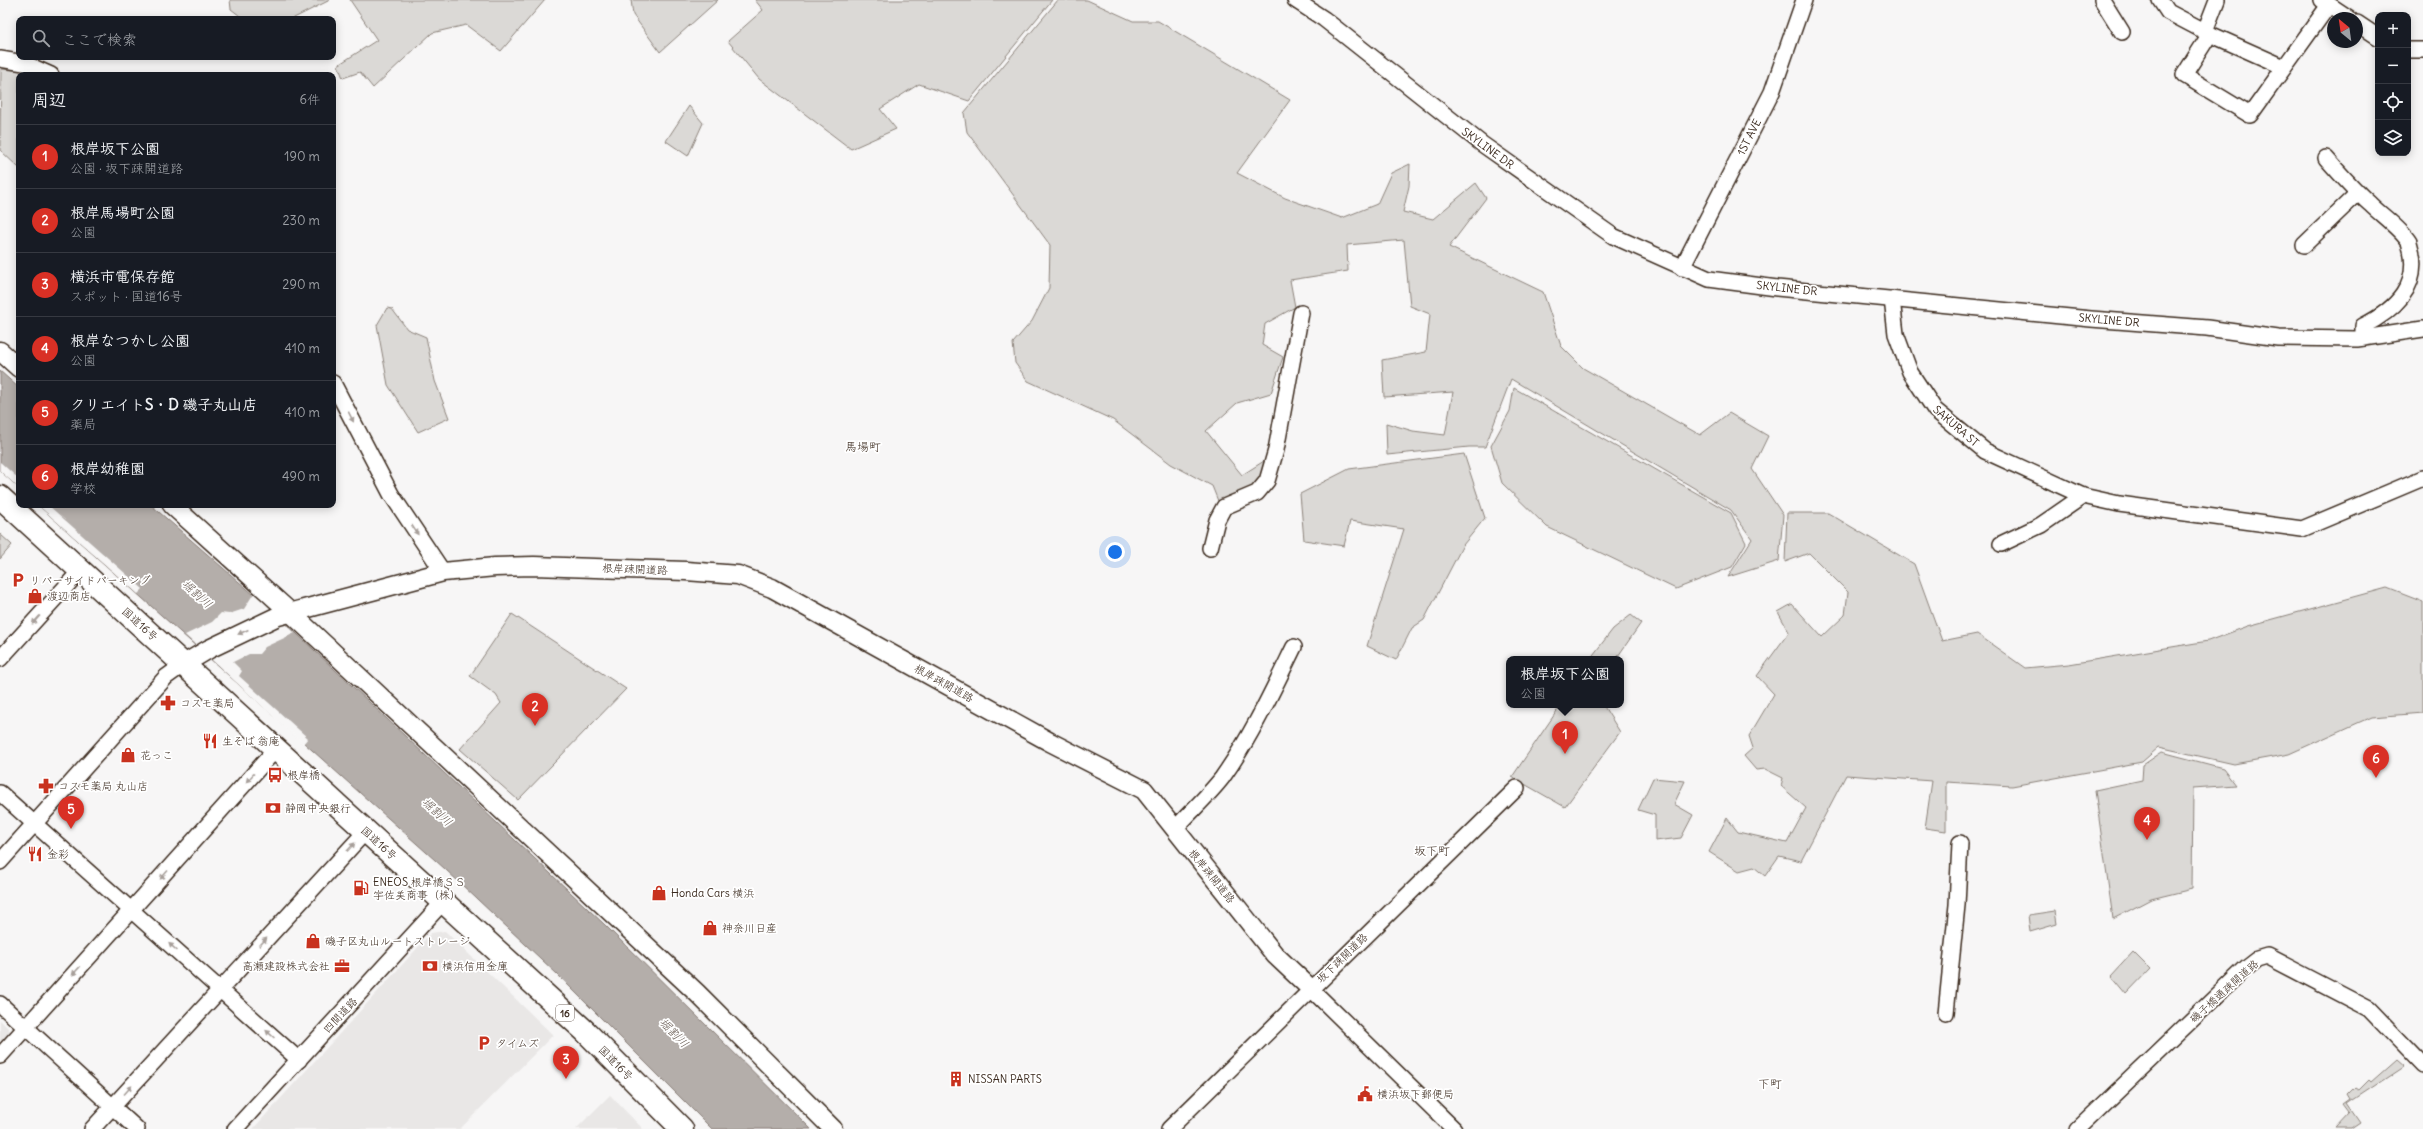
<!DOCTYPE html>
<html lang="ja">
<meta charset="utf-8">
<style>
:root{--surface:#171b24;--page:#242831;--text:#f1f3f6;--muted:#9ea1a6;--line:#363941;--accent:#d93025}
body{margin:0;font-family:Delius,"Klee One",sans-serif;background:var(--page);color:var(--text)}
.controls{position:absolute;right:12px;top:12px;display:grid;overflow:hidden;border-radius:8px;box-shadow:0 2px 10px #0003}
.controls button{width:36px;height:36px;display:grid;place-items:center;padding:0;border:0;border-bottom:1px solid var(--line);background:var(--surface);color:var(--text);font:20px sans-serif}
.compass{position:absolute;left:2327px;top:12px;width:36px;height:36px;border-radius:50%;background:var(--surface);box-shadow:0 2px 10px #0003;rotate:331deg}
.you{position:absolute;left:1115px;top:552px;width:14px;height:14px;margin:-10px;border:3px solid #fff;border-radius:50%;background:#1a73e8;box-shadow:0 0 0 6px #1a73e833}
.badge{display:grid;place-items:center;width:26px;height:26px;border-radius:50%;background:var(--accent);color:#fff;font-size:13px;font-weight:700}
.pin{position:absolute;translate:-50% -33px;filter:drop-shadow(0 1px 2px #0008)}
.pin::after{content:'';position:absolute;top:21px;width:14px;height:12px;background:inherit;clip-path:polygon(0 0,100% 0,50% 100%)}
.popup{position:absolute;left:1506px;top:656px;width:118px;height:52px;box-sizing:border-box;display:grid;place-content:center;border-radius:8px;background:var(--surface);filter:drop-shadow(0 1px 3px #0005);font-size:13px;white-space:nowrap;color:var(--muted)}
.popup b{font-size:15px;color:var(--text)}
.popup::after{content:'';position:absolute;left:50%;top:100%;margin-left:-8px;border:8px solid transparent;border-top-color:var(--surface)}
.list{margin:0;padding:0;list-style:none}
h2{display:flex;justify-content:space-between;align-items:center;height:52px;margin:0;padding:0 16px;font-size:17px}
h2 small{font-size:13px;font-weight:400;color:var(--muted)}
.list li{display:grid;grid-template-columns:26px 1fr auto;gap:12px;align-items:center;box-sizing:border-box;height:64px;padding:0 16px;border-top:1px solid var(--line)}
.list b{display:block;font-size:15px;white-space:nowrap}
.list p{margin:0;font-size:13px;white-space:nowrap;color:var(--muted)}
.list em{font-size:13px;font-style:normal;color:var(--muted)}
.icon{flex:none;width:22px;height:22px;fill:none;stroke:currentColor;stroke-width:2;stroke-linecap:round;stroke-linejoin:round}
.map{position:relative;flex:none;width:2423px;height:1129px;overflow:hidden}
.search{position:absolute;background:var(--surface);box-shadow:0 2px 10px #0003;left:16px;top:16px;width:320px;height:44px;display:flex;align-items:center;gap:10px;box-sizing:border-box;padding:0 14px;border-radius:8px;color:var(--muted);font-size:15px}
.panel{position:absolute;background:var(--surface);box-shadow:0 2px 10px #0003;left:16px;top:72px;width:320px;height:436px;border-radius:8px}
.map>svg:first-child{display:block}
.built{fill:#e9e7e6}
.green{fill:#dbd9d6;stroke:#8b827a}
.water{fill:#b4aeaa;stroke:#847972}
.pier{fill:#f7f6f6}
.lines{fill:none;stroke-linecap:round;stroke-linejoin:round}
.minor-casing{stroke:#3b2a1e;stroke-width:18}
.tertiary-casing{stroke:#3b2a1e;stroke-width:21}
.trunk-casing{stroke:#3b2a1e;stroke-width:25}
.minor{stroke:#fff;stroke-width:15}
.tertiary{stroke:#fff;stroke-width:18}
.trunk{stroke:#fff;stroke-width:22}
.oneway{fill:#a79f9a}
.labels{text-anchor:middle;stroke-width:3.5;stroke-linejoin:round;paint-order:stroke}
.shield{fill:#fff;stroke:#766a62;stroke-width:1}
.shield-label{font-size:10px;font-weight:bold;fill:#3b2a1e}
.street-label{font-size:11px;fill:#3b2a1e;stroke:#fff}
.poi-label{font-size:11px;fill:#3b2a1e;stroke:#fff;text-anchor:start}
.neighbourhood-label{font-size:12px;fill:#3b2a1e;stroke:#fff}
.water-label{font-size:12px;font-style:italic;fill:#65584f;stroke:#fff}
</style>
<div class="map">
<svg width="2423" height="1129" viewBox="0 0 2423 1129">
<rect width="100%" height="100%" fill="#f7f6f6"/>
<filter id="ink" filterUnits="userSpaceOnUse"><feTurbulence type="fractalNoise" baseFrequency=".025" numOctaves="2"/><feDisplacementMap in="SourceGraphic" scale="8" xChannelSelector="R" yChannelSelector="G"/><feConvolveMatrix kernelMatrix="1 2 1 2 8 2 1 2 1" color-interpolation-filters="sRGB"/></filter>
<g filter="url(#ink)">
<g class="built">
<path d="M 445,931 L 553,1035 L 460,1129 L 253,1129 L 431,933 Z"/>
<path d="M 0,1020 L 9,1029 L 11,1034 L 0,1047 Z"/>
<path d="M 610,1095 L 643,1129 L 576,1129 Z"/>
</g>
<g class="green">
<path d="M 230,0 L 330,0 L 292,19 L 244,19 L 231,9 Z"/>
<path d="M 350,0 L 545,0 L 501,51 L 466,25 L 432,33 L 373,88 L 360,72 L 343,78 L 338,65 L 377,40 Z"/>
<path d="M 631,0 L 718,0 L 660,52 L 633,15 Z"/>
<path d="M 755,0 L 1052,0 L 969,101 L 919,84 L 880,109 L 896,129 L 851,149 L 759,79 L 728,41 L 763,10 Z"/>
<path d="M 1058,0 L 1087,0 L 1133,21 L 1158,21 L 1290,100 L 1237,173 L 1285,198 L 1342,218 L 1377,204 L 1391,173 L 1410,164 L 1409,186 L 1403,212 L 1433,219 L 1476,183 L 1486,198 L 1449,247 L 1543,292 L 1561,346 L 1583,368 L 1700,435 L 1729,413 L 1768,436 L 1752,469 L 1783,515 L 1779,561 L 1728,577 L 1752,539 L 1731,510 L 1511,379 L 1485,447 L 1469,447 L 1387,455 L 1386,423 L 1413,431 L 1445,435 L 1453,392 L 1384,397 L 1382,360 L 1426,352 L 1430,314 L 1410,306 L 1404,240 L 1347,245 L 1348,271 L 1290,280 L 1295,307 L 1265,324 L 1262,345 L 1283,357 L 1271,393 L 1237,403 L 1206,431 L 1242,475 L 1264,461 L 1269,464 L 1257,486 L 1220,506 L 1212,486 L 1171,464 L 1113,420 L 1028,381 L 1015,363 L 1013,343 L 1032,321 L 1049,288 L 1050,245 L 967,132 L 964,113 Z"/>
<path d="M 1,69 L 25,71 L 34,75 L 19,75 L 19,168 L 0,150 Z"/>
<path d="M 689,106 L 703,123 L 688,156 L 666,141 Z"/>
<path d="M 387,308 L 392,309 L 407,329 L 426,337 L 435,381 L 449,418 L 418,432 L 388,385 L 377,325 Z"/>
<path d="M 1514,388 L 1731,513 L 1746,543 L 1732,567 L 1676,589 L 1547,527 L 1502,483 L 1491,446 L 1510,411 Z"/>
<path d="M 1464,454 L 1485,518 L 1463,545 L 1424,620 L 1412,628 L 1396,660 L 1367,646 L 1404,529 L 1350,521 L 1344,546 L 1304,540 L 1300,494 L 1349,469 Z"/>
<path d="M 1787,513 L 1828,513 L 1914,564 L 1942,641 L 1977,634 L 2025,668 L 2069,664 L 2208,641 L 2248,626 L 2387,588 L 2423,602 L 2423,713 L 2371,717 L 2289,754 L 2234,764 L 2159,747 L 2142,762 L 2012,786 L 1946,782 L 1946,831 L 1925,828 L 1932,781 L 1846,775 L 1801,861 L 1779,856 L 1765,876 L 1754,867 L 1739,871 L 1709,852 L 1727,818 L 1738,832 L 1787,843 L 1806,808 L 1781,786 L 1783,778 L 1765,769 L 1756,770 L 1744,756 L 1753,748 L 1749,736 L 1774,694 L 1757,676 L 1789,632 L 1778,612 L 1792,604 L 1822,637 L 1845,615 L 1848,592 L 1809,553 L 1785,562 Z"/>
<path d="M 0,534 L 12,545 L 0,559 Z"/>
<path d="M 512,614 L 626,689 L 518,800 L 460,749 L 501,703 L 496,695 L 470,676 Z"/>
<path d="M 1631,615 L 1641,623 L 1616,659 L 1590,659 L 1613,629 Z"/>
<path d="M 1561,705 L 1603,705 L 1620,732 L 1565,807 L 1512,777 Z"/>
<path d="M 2162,752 L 2223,768 L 2236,785 L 2193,788 L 2192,889 L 2151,899 L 2113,919 L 2095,790 L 2142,780 L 2143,765 Z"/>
<path d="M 1653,778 L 1685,781 L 1674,804 L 1693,815 L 1681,838 L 1655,841 L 1655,815 L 1638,810 Z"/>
<path d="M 2055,911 L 2057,924 L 2030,932 L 2028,915 Z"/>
<path d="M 2133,952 L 2150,969 L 2126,994 L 2111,976 Z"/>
<path d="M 2396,1060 L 2404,1067 L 2348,1104 L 2361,1123 L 2352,1129 L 2336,1129 L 2351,1113 L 2345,1105 L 2352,1100 L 2349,1095 L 2356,1088 L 2359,1090 L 2369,1080 L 2371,1082 Z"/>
</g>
<g class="water">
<path d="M 0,371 L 19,388 L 19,488 L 0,471 Z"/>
<path d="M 38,505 L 151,505 L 278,616 L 605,925 L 811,1129 L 712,1129 L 557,974 L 445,869 Z"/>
</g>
<g class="pier">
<path d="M 0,462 L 19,479 L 19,488 L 0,471 Z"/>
<path d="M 38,505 L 48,505 L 143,589 L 138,594 Z"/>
<path d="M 254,593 L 295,633 L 265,647 L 259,654 L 249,654 L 233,662 L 242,671 L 239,676 L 308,738 L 303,744 L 185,635 L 212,622 L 221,613 L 229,614 L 244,609 Z"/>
</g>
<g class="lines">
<g class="minor-casing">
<g id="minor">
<path d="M 1295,0 L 1324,19 L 1482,144 L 1613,236 L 1709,279 L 1777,288 L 2091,319 L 2207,328 L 2278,338 L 2357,339 L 2423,329"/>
<path d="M 2102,0 L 2122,32"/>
<path d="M 2160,0 L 2168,12 L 2210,34 L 2284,67"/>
<path d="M 2322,0 L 2349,18"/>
<path d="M 2357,23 L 2378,37"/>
<path d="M 2205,31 L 2217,0"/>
<path d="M 2210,34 L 2184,75 L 2250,115 L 2329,5"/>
<path d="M 2408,50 L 2423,50"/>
<path d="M 0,59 L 24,63 L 51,75"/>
<path d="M 2326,158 C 2340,174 2354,190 2370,204 C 2382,216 2400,228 2409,242 C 2423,285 2395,310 2363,326 L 2363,338"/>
<path d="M 2304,245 L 2358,193"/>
<path d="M 1682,268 L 1772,92 L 1804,0"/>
<path d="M 1892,299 L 1896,334 L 1910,372 L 1935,410 L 1985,451 L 2083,496 L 2119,504 L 2302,529 L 2423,478"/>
<path d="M 333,383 L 391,494 L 443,572"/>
<path d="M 2001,544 L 2041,525 L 2083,496"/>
<path d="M 1210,548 L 1217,520 L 1224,507 L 1257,493 L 1267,481 L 1276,450 L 1301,313"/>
<path d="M 0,659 L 81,570"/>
<path d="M 0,793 L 299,1060"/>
<path d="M 1175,829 C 1190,812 1208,796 1222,778 C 1251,737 1272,692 1294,647"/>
<path d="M 0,862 L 166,677 L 184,664"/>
<path d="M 1311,989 L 1454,1129"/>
<path d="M 0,1004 L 137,1129"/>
<path d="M 1946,1013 L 1957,905 L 1960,843"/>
<path d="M 0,1056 L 276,749"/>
<path d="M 92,1129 L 366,831"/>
<path d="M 235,1129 L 444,901"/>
<path d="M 1169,1129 L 1517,788"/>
<path d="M 2078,1129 L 2248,966 L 2257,959 L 2267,956 L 2369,1009 L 2423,1065"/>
</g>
</g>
<g class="tertiary-casing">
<g id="tertiary">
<path d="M 0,351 L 19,368"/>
<path d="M 172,505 L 290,612 L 697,993 L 833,1129"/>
<path d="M 184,664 L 209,649 L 278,616 L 443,572 L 495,567 L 534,566 L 686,571 L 738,575 L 772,588 L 1050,742 L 1144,790 L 1275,955 L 1311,989"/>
</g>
</g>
<g class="trunk-casing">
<path id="trunk" d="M 0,497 L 585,1031 L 682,1129"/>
</g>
<use href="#minor" class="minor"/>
<use href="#tertiary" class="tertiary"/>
<use href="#trunk" class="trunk"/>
</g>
<defs><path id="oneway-solid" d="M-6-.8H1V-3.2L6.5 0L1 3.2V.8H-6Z"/></defs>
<g class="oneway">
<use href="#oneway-solid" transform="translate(351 417) rotate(63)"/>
<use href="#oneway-solid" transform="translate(415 530) rotate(56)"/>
<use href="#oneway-solid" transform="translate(36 620) rotate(132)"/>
<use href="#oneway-solid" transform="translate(243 632) rotate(155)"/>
<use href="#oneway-solid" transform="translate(250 778) rotate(132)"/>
<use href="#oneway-solid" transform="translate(351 847) rotate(-47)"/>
<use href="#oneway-solid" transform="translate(164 875) rotate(132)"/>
<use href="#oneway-solid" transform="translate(263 942) rotate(-47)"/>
<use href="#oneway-solid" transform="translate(173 947) rotate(-138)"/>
<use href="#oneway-solid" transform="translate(76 971) rotate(133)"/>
<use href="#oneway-solid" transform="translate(270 1034) rotate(-138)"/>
<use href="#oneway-solid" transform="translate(128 1090) rotate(-48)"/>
</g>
</g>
<defs>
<g id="parking-bare" transform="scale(1.2)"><path d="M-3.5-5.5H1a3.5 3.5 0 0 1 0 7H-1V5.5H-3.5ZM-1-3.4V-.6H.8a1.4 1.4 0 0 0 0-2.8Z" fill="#c8321e" stroke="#fff" stroke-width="2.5" paint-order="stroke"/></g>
<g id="shop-bare" transform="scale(1.2)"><path d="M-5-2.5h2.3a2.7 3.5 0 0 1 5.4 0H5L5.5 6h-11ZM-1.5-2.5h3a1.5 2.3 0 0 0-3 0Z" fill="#c8321e" stroke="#fff" stroke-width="2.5" paint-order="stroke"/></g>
<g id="pharmacy-bare" transform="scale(1.2)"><path d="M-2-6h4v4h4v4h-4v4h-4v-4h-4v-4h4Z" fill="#c8321e" stroke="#fff" stroke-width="2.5" paint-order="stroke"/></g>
<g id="restaurant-bare" transform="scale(1.2)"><path d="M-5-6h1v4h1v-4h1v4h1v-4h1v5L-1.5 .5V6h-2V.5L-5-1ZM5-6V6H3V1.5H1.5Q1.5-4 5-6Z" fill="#c8321e" stroke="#fff" stroke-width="2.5" paint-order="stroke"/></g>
<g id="bus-bare" transform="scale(1.2)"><path d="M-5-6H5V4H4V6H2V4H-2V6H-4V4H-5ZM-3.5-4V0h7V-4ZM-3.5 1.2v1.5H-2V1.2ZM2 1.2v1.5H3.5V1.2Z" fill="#c8321e" stroke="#fff" stroke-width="2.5" paint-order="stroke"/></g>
<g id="bank-bare" transform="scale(1.2)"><path d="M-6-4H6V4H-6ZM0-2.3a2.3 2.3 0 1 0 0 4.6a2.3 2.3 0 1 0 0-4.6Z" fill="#c8321e" stroke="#fff" stroke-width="2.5" paint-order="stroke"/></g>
<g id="fuel-bare" transform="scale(1.2)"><path d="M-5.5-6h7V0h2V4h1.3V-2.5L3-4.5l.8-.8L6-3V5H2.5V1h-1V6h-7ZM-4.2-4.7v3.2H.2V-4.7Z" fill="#c8321e" stroke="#fff" stroke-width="2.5" paint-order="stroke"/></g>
<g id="office-bare" transform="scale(1.2)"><path d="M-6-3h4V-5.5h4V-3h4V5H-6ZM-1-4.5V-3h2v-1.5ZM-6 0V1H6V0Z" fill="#c8321e" stroke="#fff" stroke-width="2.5" paint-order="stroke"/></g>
<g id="building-bare" transform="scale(1.2)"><path d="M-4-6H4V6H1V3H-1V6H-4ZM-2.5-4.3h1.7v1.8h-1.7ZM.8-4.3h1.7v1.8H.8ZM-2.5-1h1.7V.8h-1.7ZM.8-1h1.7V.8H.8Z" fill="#c8321e" stroke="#fff" stroke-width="2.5" paint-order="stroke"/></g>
<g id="civic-bare" transform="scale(1.2)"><path d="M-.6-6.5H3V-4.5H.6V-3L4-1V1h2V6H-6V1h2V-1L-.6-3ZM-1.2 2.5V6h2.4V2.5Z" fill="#c8321e" stroke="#fff" stroke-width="2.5" paint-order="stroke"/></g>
</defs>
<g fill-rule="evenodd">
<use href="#parking-bare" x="18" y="580"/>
<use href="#shop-bare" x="35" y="596"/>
<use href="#pharmacy-bare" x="168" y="703"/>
<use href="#restaurant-bare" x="210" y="741"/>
<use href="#shop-bare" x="128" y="755"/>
<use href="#bus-bare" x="275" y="775"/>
<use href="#pharmacy-bare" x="46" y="786"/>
<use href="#bank-bare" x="273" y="808"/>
<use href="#restaurant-bare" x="35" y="854"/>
<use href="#fuel-bare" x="361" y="888"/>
<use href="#shop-bare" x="659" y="893"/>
<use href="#shop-bare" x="710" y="928"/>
<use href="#shop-bare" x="313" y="941"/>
<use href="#office-bare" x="342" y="966"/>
<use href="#bank-bare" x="430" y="966"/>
<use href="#parking-bare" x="484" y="1043"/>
<use href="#building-bare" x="956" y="1079"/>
<use href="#civic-bare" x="1365" y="1094"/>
</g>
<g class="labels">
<rect class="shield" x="556" y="1005" width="18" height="16" rx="3"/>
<g class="shield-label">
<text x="565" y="1017">16</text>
</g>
<g class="street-label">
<text transform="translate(1749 137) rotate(-63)" y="4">1ST AVE</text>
<text transform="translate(1488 148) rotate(36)" y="4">SKYLINE DR</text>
<text transform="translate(1787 288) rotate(6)" y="4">SKYLINE DR</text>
<text transform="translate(2109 320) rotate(5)" y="4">SKYLINE DR</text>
<text transform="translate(1956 426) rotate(41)" y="4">SAKURA ST</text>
<text transform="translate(635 569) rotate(2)" y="4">根岸疎開道路</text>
<text transform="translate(140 624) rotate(42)" y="4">国道16号</text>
<text transform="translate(944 683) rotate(29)" y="4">根岸疎開道路</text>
<text transform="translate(379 843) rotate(42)" y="4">国道16号</text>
<text transform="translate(1212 876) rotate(51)" y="4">根岸疎開道路</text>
<text transform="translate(1342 958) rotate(-44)" y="4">坂下疎開道路</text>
<text transform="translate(2224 991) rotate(-42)" y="4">磯子橋通疎開道路</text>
<text transform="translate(340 1015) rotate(-47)" y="4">四間道路</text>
<text transform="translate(616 1063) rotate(45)" y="4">国道16号</text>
</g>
<g class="poi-label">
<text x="30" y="584">リバーサイドパーキング</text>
<text x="47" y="600">渡辺商店</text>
<text x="180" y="707">コスモ薬局</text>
<text x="222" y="745">生そば 翁庵</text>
<text x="140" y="759">花っこ</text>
<text x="287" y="779">根岸橋</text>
<text x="58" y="790">コスモ薬局 丸山店</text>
<text x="285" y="812">静岡中央銀行</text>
<text x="47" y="858">金彩</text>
<text x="373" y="886">ENEOS 根岸橋ＳＳ<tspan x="373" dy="13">宇佐美商事（株）</tspan></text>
<text x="671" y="897">Honda Cars 横浜</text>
<text x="722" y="932">神奈川日産</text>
<text x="325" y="945">磯子区丸山ルートストレージ</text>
<text x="330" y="970" text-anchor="end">高瀬建設株式会社</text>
<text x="442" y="970">横浜信用金庫</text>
<text x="496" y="1047">タイムズ</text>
<text x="968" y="1083">NISSAN PARTS</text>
<text x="1377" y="1098">横浜坂下郵便局</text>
</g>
<g class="neighbourhood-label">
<text x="863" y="451">馬場町</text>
<text x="1432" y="855">坂下町</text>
<text x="1770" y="1088">下町</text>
</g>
<g class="water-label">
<text transform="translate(197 594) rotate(42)" y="4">堀割川</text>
<text transform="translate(437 812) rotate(42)" y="4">堀割川</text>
<text transform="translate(674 1033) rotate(46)" y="4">堀割川</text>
</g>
</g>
</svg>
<div class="controls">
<button>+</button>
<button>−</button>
<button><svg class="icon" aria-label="locate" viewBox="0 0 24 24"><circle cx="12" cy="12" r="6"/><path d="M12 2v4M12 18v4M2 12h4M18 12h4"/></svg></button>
<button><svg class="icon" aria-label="layers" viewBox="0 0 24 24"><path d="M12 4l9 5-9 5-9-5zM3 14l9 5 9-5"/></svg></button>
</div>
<svg class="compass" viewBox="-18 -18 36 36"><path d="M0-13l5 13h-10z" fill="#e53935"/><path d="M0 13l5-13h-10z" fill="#9ea1a6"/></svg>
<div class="you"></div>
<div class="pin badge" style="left:1565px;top:754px">1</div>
<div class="popup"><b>根岸坂下公園</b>公園</div>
<div class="pin badge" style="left:535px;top:726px">2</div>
<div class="pin badge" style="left:566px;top:1079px">3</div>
<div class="pin badge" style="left:2147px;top:840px">4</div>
<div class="pin badge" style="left:71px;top:829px">5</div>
<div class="pin badge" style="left:2376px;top:778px">6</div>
<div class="search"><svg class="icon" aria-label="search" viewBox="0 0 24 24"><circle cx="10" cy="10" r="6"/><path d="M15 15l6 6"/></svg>ここで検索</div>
<section class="panel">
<h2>周辺<small>6件</small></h2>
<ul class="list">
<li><span class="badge">1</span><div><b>根岸坂下公園</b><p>公園 · 坂下疎開道路</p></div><em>190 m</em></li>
<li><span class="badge">2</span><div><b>根岸馬場町公園</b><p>公園</p></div><em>230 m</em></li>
<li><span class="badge">3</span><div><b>横浜市電保存館</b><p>スポット · 国道16号</p></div><em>290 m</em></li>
<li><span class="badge">4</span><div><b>根岸なつかし公園</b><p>公園</p></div><em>410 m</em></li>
<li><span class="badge">5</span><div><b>クリエイトS・D 磯子丸山店</b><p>薬局</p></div><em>410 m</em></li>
<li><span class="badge">6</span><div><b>根岸幼稚園</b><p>学校</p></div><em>490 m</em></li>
</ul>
</section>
</div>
